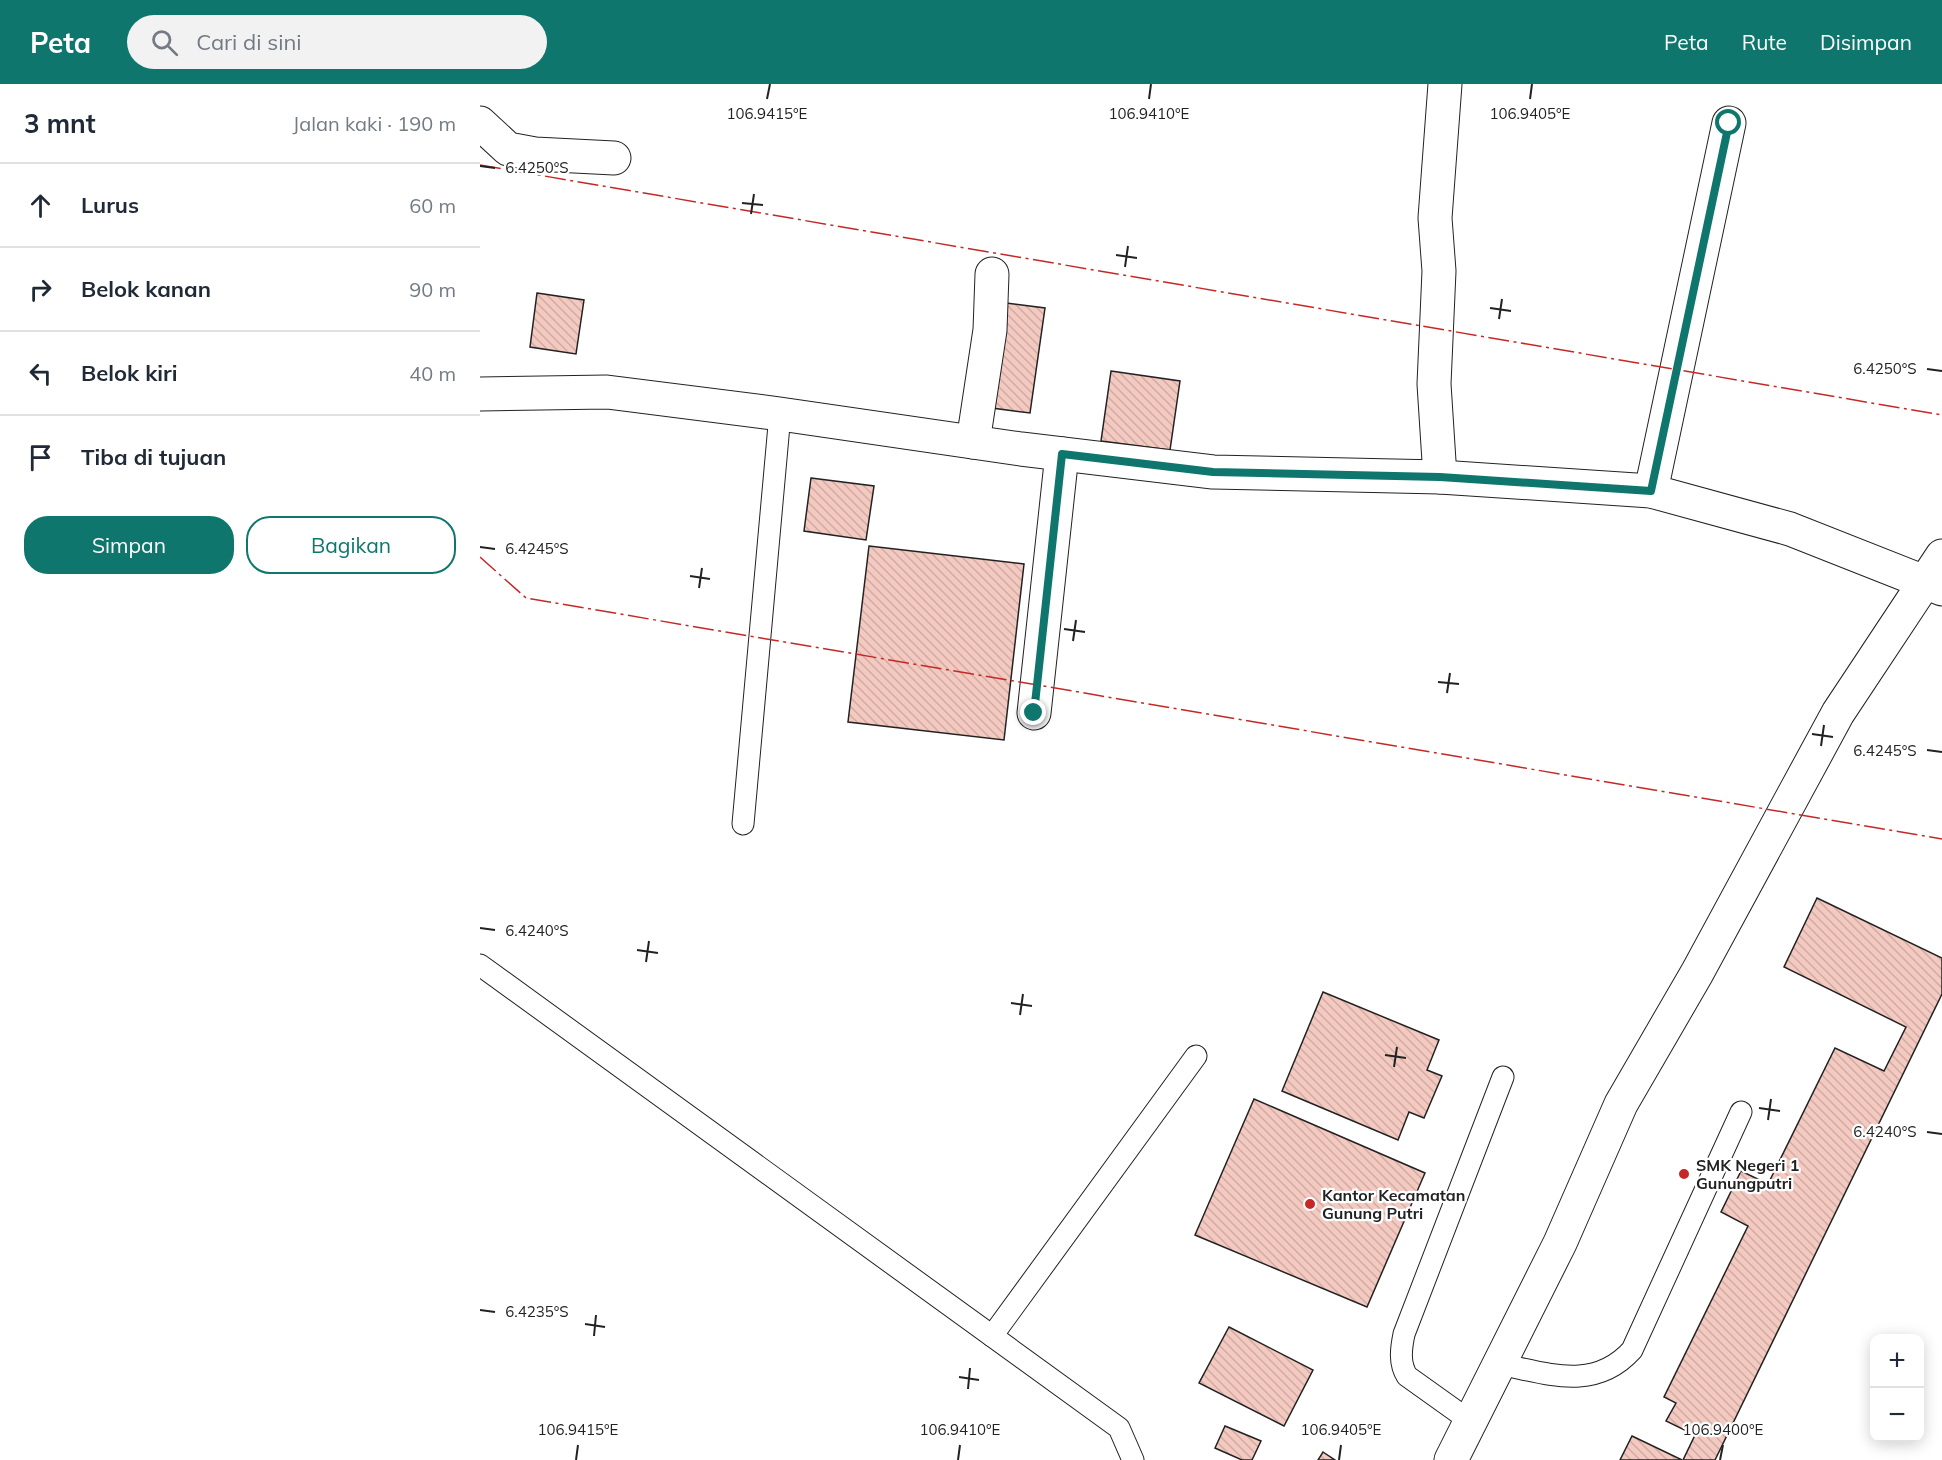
<!DOCTYPE html>
<html lang="id">
<meta charset="utf-8">
<style>
:root{--surface:#fff;--page:#f2f2f3;--text:#1f2937;--muted:#747a83;--line:#e0e1e3;--accent:#0f766e}
body{margin:0;font-family:Mulish,sans-serif;background:var(--page);color:var(--text)}
.controls{position:absolute;right:18px;bottom:18px;display:grid;overflow:hidden;border-radius:12px;box-shadow:0 3px 15px #0003}
.controls button{width:54px;height:54px;display:grid;place-items:center;padding:0;border:0;border-bottom:2px solid var(--line);background:var(--surface);color:var(--text);font:30px sans-serif}
.stop{position:absolute;width:18px;height:18px;margin:-14px;border:4px solid #0f766e;border-radius:50%;background:#fff}
.stop.end{background:#0f766e;border-color:#fff;box-shadow:0 2px 6px #0008}
.list{margin:0;padding:0;list-style:none}
h2{display:flex;justify-content:space-between;align-items:center;height:78px;margin:0;padding:0 24px;font-size:26px}
h2 small{font-size:20px;font-weight:400;color:var(--muted)}
.list li{display:grid;grid-template-columns:39px 1fr auto;gap:18px;align-items:center;box-sizing:border-box;height:84px;padding:0 24px;border-top:2px solid var(--line)}
.list b{display:block;font-size:22px;white-space:nowrap}
.list em{font-size:20px;font-style:normal;color:var(--muted)}
.actions{display:flex;gap:12px;padding:18px 24px}
.actions a{flex:1;padding:14px 0;border:2px solid var(--accent);border-radius:24px;text-align:center;font-size:21px;color:var(--accent)}
.actions .main{background:var(--accent);color:#fff}
.icon{flex:none;width:33px;height:33px;fill:none;stroke:currentColor;stroke-width:2;stroke-linecap:round;stroke-linejoin:round}
.map{position:relative;flex:none;width:1462px;height:1376px;overflow:hidden}
header{display:flex;align-items:center;gap:36px;box-sizing:border-box;height:84px;padding:0 30px;background:var(--accent);color:#fff}
header strong{font-size:28px}
nav{display:flex;gap:33px;margin-inline-start:auto;font-size:21px}
.search{width:420px;height:54px;background:var(--page);display:flex;align-items:center;gap:15px;box-sizing:border-box;padding:0 21px;border-radius:33px;color:var(--muted);font-size:22px}
main{display:flex}
aside{flex:1;background:var(--surface)}
.map>svg:first-child{display:block}
.building{fill:url(#building-back-hatch);stroke:#222;stroke-width:1.5}
.lines{fill:none;stroke-linecap:round;stroke-linejoin:round}
.service-casing{stroke:#222;stroke-width:23}
.minor-casing{stroke:#222;stroke-width:35}
.service{stroke:#fff;stroke-width:21}
.minor{stroke:#fff;stroke-width:33}
.power{stroke:#c62828;stroke-width:1.5;stroke-dasharray:21 4.5 3 4.5;stroke-linecap:butt}
.route{stroke:#0f766e;stroke-width:8}
.ticks{fill:none;stroke:#222;stroke-width:2}
.poi-dot{fill:#c62828;stroke:#fff;stroke-width:2}
.labels{text-anchor:middle;stroke-width:4.5;stroke-linejoin:round;paint-order:stroke}
.poi-label{font-size:16px;font-weight:bold;fill:#222;stroke:#fff;text-anchor:start}
.ticks-label{font-size:15px;text-anchor:middle;fill:#222;stroke:#fff;stroke-width:4.5;stroke-linejoin:round;paint-order:stroke}
</style>
<header>
<strong>Peta</strong>
<div class="search"><svg class="icon" aria-label="search" viewBox="0 0 24 24"><circle cx="10" cy="10" r="6"/><path d="M15 15l6 6"/></svg>Cari di sini</div>
<nav><a>Peta</a><a>Rute</a><a>Disimpan</a></nav>
</header>
<main>
<aside>
<h2>3 mnt<small>Jalan kaki · 190 m</small></h2>
<ul class="list">
<li><svg class="icon" aria-label="ahead" viewBox="0 0 24 24"><path d="M12 20V5M6 11l6-6 6 6"/></svg><div><b>Lurus</b></div><em>60 m</em></li>
<li><svg class="icon" aria-label="right" viewBox="0 0 24 24"><path d="M7 20v-9h11M14 6l5 5-5 5"/></svg><div><b>Belok kanan</b></div><em>90 m</em></li>
<li><svg class="icon" aria-label="left" viewBox="0 0 24 24"><path d="M17 20v-9H6M10 6l-5 5 5 5"/></svg><div><b>Belok kiri</b></div><em>40 m</em></li>
<li><svg class="icon" aria-label="arrive" viewBox="0 0 24 24"><path d="M6 21V4h12l-3 4 3 4H6"/></svg><div><b>Tiba di tujuan</b></div></li>
</ul>
<div class="actions"><a class="main">Simpan</a><a>Bagikan</a></div>
</aside>
<div class="map">
<svg width="1462" height="1376" viewBox="0 0 1462 1376">
<defs>
<pattern id="building-back-hatch" width="6" height="6" patternUnits="userSpaceOnUse" patternTransform="scale(1.5)"><rect width="6" height="6" fill="#f3c9c0"/><path d="M-1 5l2 2M0 0l6 6M5-1l2 2" fill="none" stroke="#d0aca5"/></pattern>
</defs>
<rect width="100%" height="100%" fill="#fff"/>
<g class="building">
<path d="M 57,209 L 104,216 L 96,270 L 50,263 Z"/>
<path d="M 526,219 L 565,224 L 550,329 L 512,324 Z"/>
<path d="M 631,287 L 700,297 L 690,366 L 621,357 Z"/>
<path d="M 331,394 L 394,402 L 386,456 L 324,447 Z"/>
<path d="M 389,462 L 544,480 L 524,656 L 368,638 Z"/>
<path d="M 1337,814 L 1462,874 L 1462,910 L 1235,1376 L 1203,1376 L 1215,1351 L 1186,1337 L 1196,1319 L 1184,1313 L 1268,1142 L 1241,1128 L 1261,1087 L 1288,1100 L 1355,964 L 1404,987 L 1426,943 L 1304,883 Z"/>
<path d="M 843,908 L 959,956 L 947,986 L 962,992 L 944,1034 L 929,1028 L 918,1056 L 802,1007 Z"/>
<path d="M 774,1015 L 945,1089 L 887,1223 L 715,1151 Z"/>
<path d="M 749,1243 L 833,1286 L 804,1342 L 719,1299 Z"/>
<path d="M 745,1342 L 781,1357 L 772,1376 L 762,1376 L 735,1364 Z"/>
<path d="M 1152,1352 L 1202,1376 L 1140,1376 Z"/>
<path d="M 843,1368 L 855,1376 L 838,1376 Z"/>
</g>
<g class="lines">
<g class="service-casing">
<g id="service">
<path d="M 263,740 L 300,330"/>
<path d="M 0,881 L 639,1344 L 653,1376"/>
<path d="M 512,1252 L 716,972"/>
<path d="M 1019,1280 C 1067,1289 1114,1308 1152,1266 L 1261,1028"/>
<path d="M 990,1337 L 927,1292 C 919,1279 921,1265 924,1250 L 1023,993"/>
</g>
</g>
<g class="minor-casing">
<g id="minor">
<path d="M 0,39 L 28,65 L 55,70 L 134,74"/>
<path d="M 0,310 L 127,308 L 300,330 L 541,365 L 733,388 L 960,393 L 1171,407 L 1310,445 L 1462,505"/>
<path d="M 493,358 L 510,246 L 512,190"/>
<path d="M 960,393 L 954,300 L 959,187 L 955,134 L 965,0"/>
<path d="M 1171,407 L 1249,39"/>
<path d="M 554,629 L 582,370"/>
<path d="M 971,1376 L 1080,1159 L 1141,1020 L 1217,889 L 1358,629 L 1462,472"/>
</g>
</g>
<use href="#service" class="service"/>
<use href="#minor" class="minor"/>
<g class="power">
<path d="M 0,81 L 1462,331"/>
<path d="M 0,473 L 46,514 L 1462,755"/>
</g>
</g>
<g class="lines">
<path class="route" d="M 554,629 L 582,370 L 733,388 L 960,393 L 1171,407 L 1249,39"/>
</g>
<path class="ticks" d="M 287,15 L 290,0M 669,15 L 671,0M 1050,15 L 1052,0M 0,82 L 15,84M 262,119 L 283,121M 271,130 L 274,110M 636,171 L 657,174M 645,183 L 648,162M 1010,224 L 1031,227M 1019,235 L 1022,215M 1447,285 L 1462,287M 0,463 L 15,465M 210,492 L 230,495M 219,504 L 222,484M 584,545 L 605,548M 593,557 L 596,536M 958,598 L 979,600M 967,609 L 970,589M 1332,650 L 1353,653M 1341,662 L 1344,641M 1447,666 L 1462,668M 0,844 L 15,846M 157,866 L 178,869M 166,878 L 169,857M 531,919 L 552,922M 540,931 L 543,910M 905,971 L 926,974M 914,983 L 917,963M 1279,1024 L 1300,1027M 1288,1036 L 1291,1015M 1447,1048 L 1462,1050M 0,1226 L 15,1228M 105,1240 L 125,1243M 114,1252 L 116,1231M 479,1293 L 499,1296M 488,1305 L 490,1284M 96,1376 L 98,1361M 478,1376 L 480,1361M 859,1376 L 861,1361M 1240,1376 L 1243,1361"/>
<g class="poi-dot">
<circle cx="1204" cy="1090" r="6"/>
<circle cx="830" cy="1120" r="6"/>
</g>
<g class="labels">
<g class="poi-label">
<text x="1216" y="1087">SMK Negeri 1<tspan x="1216" dy="18">Gunungputri</tspan></text>
<text x="842" y="1117">Kantor Kecamatan<tspan x="842" dy="18">Gunung Putri</tspan></text>
</g>
</g>
<g class="ticks-label">
<text x="287" y="35">106.9415°E</text>
<text x="669" y="35">106.9410°E</text>
<text x="1050" y="35">106.9405°E</text>
<text x="57" y="89">6.4250°S</text>
<text x="1405" y="290">6.4250°S</text>
<text x="57" y="470">6.4245°S</text>
<text x="1405" y="672">6.4245°S</text>
<text x="57" y="852">6.4240°S</text>
<text x="1405" y="1053">6.4240°S</text>
<text x="57" y="1233">6.4235°S</text>
<text x="98" y="1351">106.9415°E</text>
<text x="480" y="1351">106.9410°E</text>
<text x="861" y="1351">106.9405°E</text>
<text x="1243" y="1351">106.9400°E</text>
</g>
</svg>
<div class="controls">
<button>+</button>
<button>−</button>
</div>
<div class="stop" style="left:1249px;top:39px"></div>
<div class="stop end" style="left:554px;top:629px"></div>
</div>
</main>
